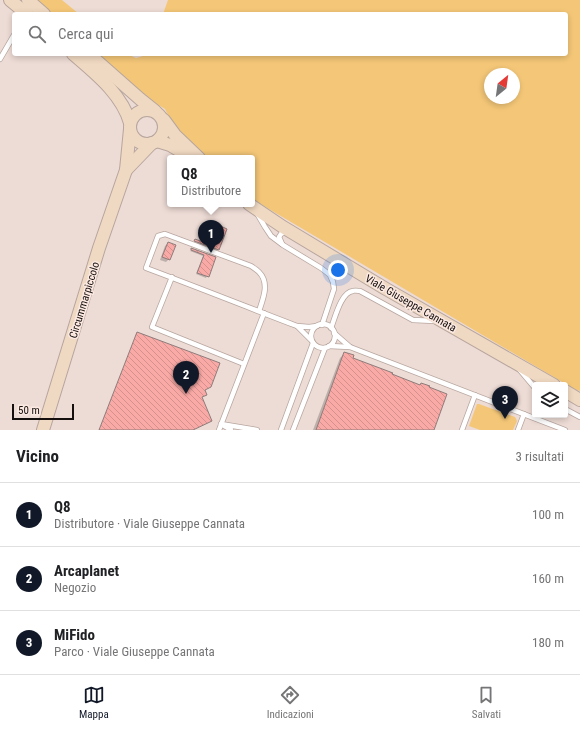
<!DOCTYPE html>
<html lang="it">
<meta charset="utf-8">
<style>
:root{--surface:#fff;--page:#f6f6f6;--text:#202124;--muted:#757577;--line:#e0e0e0;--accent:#111827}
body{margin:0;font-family:"Roboto Condensed",sans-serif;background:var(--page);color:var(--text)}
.controls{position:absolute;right:12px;bottom:12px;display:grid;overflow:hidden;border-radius:4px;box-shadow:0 2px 6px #0003}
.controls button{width:36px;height:36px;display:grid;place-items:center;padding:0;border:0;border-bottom:1px solid var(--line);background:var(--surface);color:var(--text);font:20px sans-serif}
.compass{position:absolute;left:484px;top:68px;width:36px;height:36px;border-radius:50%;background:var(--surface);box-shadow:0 2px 6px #0003;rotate:29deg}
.scale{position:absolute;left:12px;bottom:10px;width:62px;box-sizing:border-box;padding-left:4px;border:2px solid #150f0d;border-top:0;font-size:11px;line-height:14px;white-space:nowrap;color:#150f0d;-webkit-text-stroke:3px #fbe9e2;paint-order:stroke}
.you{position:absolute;left:338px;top:270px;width:14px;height:14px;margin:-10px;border:3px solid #fff;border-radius:50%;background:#1a73e8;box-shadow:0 0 0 6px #1a73e833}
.badge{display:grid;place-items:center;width:26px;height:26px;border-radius:50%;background:var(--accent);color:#fff;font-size:13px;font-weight:700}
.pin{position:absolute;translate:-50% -33px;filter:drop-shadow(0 1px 2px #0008)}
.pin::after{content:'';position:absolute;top:21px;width:14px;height:12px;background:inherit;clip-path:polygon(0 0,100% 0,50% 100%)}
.popup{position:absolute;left:167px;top:155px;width:88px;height:52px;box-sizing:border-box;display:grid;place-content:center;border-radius:4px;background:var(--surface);filter:drop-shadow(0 1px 3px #0005);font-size:13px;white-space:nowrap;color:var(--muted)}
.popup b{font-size:15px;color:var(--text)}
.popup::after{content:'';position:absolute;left:50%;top:100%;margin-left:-8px;border:8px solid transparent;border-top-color:var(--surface)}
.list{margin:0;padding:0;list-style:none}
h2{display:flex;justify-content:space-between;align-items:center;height:52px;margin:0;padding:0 16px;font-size:17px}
h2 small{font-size:13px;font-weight:400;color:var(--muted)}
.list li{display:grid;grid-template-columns:26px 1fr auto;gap:12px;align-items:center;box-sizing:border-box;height:64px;padding:0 16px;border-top:1px solid var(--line)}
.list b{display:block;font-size:15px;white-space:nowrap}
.list p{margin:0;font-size:13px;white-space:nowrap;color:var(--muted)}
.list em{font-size:13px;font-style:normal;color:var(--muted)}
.icon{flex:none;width:22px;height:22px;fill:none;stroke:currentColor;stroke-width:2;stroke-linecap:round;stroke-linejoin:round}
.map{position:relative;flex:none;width:580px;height:430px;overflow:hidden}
.search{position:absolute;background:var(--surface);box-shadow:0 2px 6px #0003;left:12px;right:12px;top:12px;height:44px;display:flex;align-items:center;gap:10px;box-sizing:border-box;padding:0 14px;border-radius:4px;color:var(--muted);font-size:15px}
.sheet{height:244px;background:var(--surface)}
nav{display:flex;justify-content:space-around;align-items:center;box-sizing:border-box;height:56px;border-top:1px solid var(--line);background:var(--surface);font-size:11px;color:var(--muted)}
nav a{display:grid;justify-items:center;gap:2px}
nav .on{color:var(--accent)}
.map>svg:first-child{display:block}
.green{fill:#f4c778;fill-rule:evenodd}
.shadow{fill:#0003}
.building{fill:url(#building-back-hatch);stroke:#8e7c7b}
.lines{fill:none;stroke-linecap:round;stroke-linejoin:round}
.lane-casing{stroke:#b7a69f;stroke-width:6}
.secondary-casing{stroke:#b7a69f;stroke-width:14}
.lane{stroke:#fff;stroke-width:4.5}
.secondary{stroke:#f0d9c2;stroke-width:12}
.labels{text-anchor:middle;stroke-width:3;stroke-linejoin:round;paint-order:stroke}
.street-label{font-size:11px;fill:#150f0d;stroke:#fbe9e2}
</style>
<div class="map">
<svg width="580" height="430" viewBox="0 0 580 430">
<defs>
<pattern id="building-back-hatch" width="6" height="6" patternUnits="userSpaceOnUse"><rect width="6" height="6" fill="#faaaa6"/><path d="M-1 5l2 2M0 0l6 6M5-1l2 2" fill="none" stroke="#d5918e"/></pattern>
</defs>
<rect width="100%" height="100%" fill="#eddbd5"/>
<g class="green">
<path d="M 33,0 L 62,0 L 79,14 L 49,14 Z"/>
<path d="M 168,0 L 580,0 L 580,391 L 574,389 L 252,199 L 252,158 L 207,158 L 175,129 L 165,109 L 140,94 L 94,54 L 127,54 L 136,58 L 150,54 L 566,54 L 566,14 L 163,14 ZM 490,74 L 514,74 L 514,98 L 490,98 Z"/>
<path d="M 477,404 L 479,404 L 515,417 L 517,421 L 513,430 L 480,430 L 469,426 Z"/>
</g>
<g class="shadow">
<path d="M 216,225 L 218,250 L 217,251 L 194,242 L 195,240 L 207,245 Z"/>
<path d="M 168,243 L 169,259 L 166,262 L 160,260 L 165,246 Z"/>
<path d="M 192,249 L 215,258 L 206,278 L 196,274 L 203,256 L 190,251 Z"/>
<path d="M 345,353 L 352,359 L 419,386 L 428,388 L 433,430 L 313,430 L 340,358 Z"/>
</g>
<g class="building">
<path d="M 216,224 L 227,229 L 219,250 L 194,241 L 195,239 L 208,244 Z"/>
<path d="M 168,242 L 176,245 L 170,260 L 162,257 Z"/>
<path d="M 191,248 L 216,257 L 209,277 L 197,273 L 204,255 L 191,250 Z"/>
<path d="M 137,332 L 220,363 L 211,387 L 205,390 L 207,395 L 202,397 L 212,421 L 193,430 L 99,430 Z"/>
<path d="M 344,352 L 354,355 L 353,358 L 393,373 L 392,374 L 420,385 L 421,383 L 430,386 L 429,387 L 447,394 L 434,430 L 316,430 Z"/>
</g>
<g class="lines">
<g class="lane-casing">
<g id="lane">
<path d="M 0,59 L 14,35"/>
<path d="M 258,215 L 265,227 L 271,236 L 283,245 L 321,268 L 330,275 L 333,282 L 334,289 L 322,325"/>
<path d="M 282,244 L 279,237 L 281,234 L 286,231"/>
<path d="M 172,277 L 152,327 L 244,364"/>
<path d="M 259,311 C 263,299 270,283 259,272 C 257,270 254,268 251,266 L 165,234 L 158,236 L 146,268 C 197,287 247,307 297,326"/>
<circle cx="323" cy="336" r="12"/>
<path d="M 331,328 C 335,318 341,292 353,291 C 354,290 359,291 360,291 L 413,320 L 435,321"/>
<path d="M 334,333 L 350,347 L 565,430"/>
<path d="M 311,340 L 297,326 L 309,327 L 317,326"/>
<path d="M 329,346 L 350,347"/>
<path d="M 519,369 L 535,388"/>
<path d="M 565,409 L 580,417"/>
<path d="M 219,430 L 264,313"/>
<path d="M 231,430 L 221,424 L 257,430"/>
<path d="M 281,430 L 313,343"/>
<path d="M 293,430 L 325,348"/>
<path d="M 462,430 L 475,395"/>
<path d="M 518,430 L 524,414"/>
</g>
</g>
<g class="secondary-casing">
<g id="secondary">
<path d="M 10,0 L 27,14"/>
<path d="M 28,0 L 44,14"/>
<path d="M 73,54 C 95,73 122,94 130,123"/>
<path d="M 89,54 L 140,99 L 155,111"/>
<circle cx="147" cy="127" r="17"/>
<path d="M 164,120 L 175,135 L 199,158"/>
<path d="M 157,141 L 170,145 L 192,158"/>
<path d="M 126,170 L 152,143"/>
<path d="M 249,204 L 283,227 L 386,289 L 554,385"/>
<path d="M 565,391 L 580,400"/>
<path d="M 43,430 L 99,248 L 126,170 L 130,129"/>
</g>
</g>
<use href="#lane" class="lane"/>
<use href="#secondary" class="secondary"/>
</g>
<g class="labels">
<g class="street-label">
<text transform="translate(84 300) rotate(-73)" y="4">Circummarpiccolo</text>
<text transform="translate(411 303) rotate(30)" y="4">Viale Giuseppe Cannata</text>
</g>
</g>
</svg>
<div class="controls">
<button><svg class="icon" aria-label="layers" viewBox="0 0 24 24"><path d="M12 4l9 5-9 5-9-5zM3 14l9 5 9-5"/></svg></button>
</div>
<svg class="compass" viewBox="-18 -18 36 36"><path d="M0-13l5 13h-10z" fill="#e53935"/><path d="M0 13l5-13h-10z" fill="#757577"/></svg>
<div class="scale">50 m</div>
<div class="you"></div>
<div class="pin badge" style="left:211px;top:253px">1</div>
<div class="popup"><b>Q8</b>Distributore</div>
<div class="pin badge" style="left:186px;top:394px">2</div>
<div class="pin badge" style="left:505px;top:419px">3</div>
<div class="search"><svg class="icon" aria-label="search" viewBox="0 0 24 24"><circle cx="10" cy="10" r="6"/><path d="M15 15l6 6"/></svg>Cerca qui</div>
</div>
<section class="sheet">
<h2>Vicino<small>3 risultati</small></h2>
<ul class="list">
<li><span class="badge">1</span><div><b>Q8</b><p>Distributore · Viale Giuseppe Cannata</p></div><em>100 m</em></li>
<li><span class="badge">2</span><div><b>Arcaplanet</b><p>Negozio</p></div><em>160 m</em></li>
<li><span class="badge">3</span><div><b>MiFido</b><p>Parco · Viale Giuseppe Cannata</p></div><em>180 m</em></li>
</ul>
</section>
<nav>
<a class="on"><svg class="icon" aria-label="map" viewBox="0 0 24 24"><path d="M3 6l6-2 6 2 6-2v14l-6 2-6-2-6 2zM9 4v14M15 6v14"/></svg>Mappa</a>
<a><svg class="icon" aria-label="directions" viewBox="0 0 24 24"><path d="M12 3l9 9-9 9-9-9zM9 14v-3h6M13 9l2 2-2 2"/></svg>Indicazioni</a>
<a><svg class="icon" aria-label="saved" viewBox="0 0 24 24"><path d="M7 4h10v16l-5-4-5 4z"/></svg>Salvati</a>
</nav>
